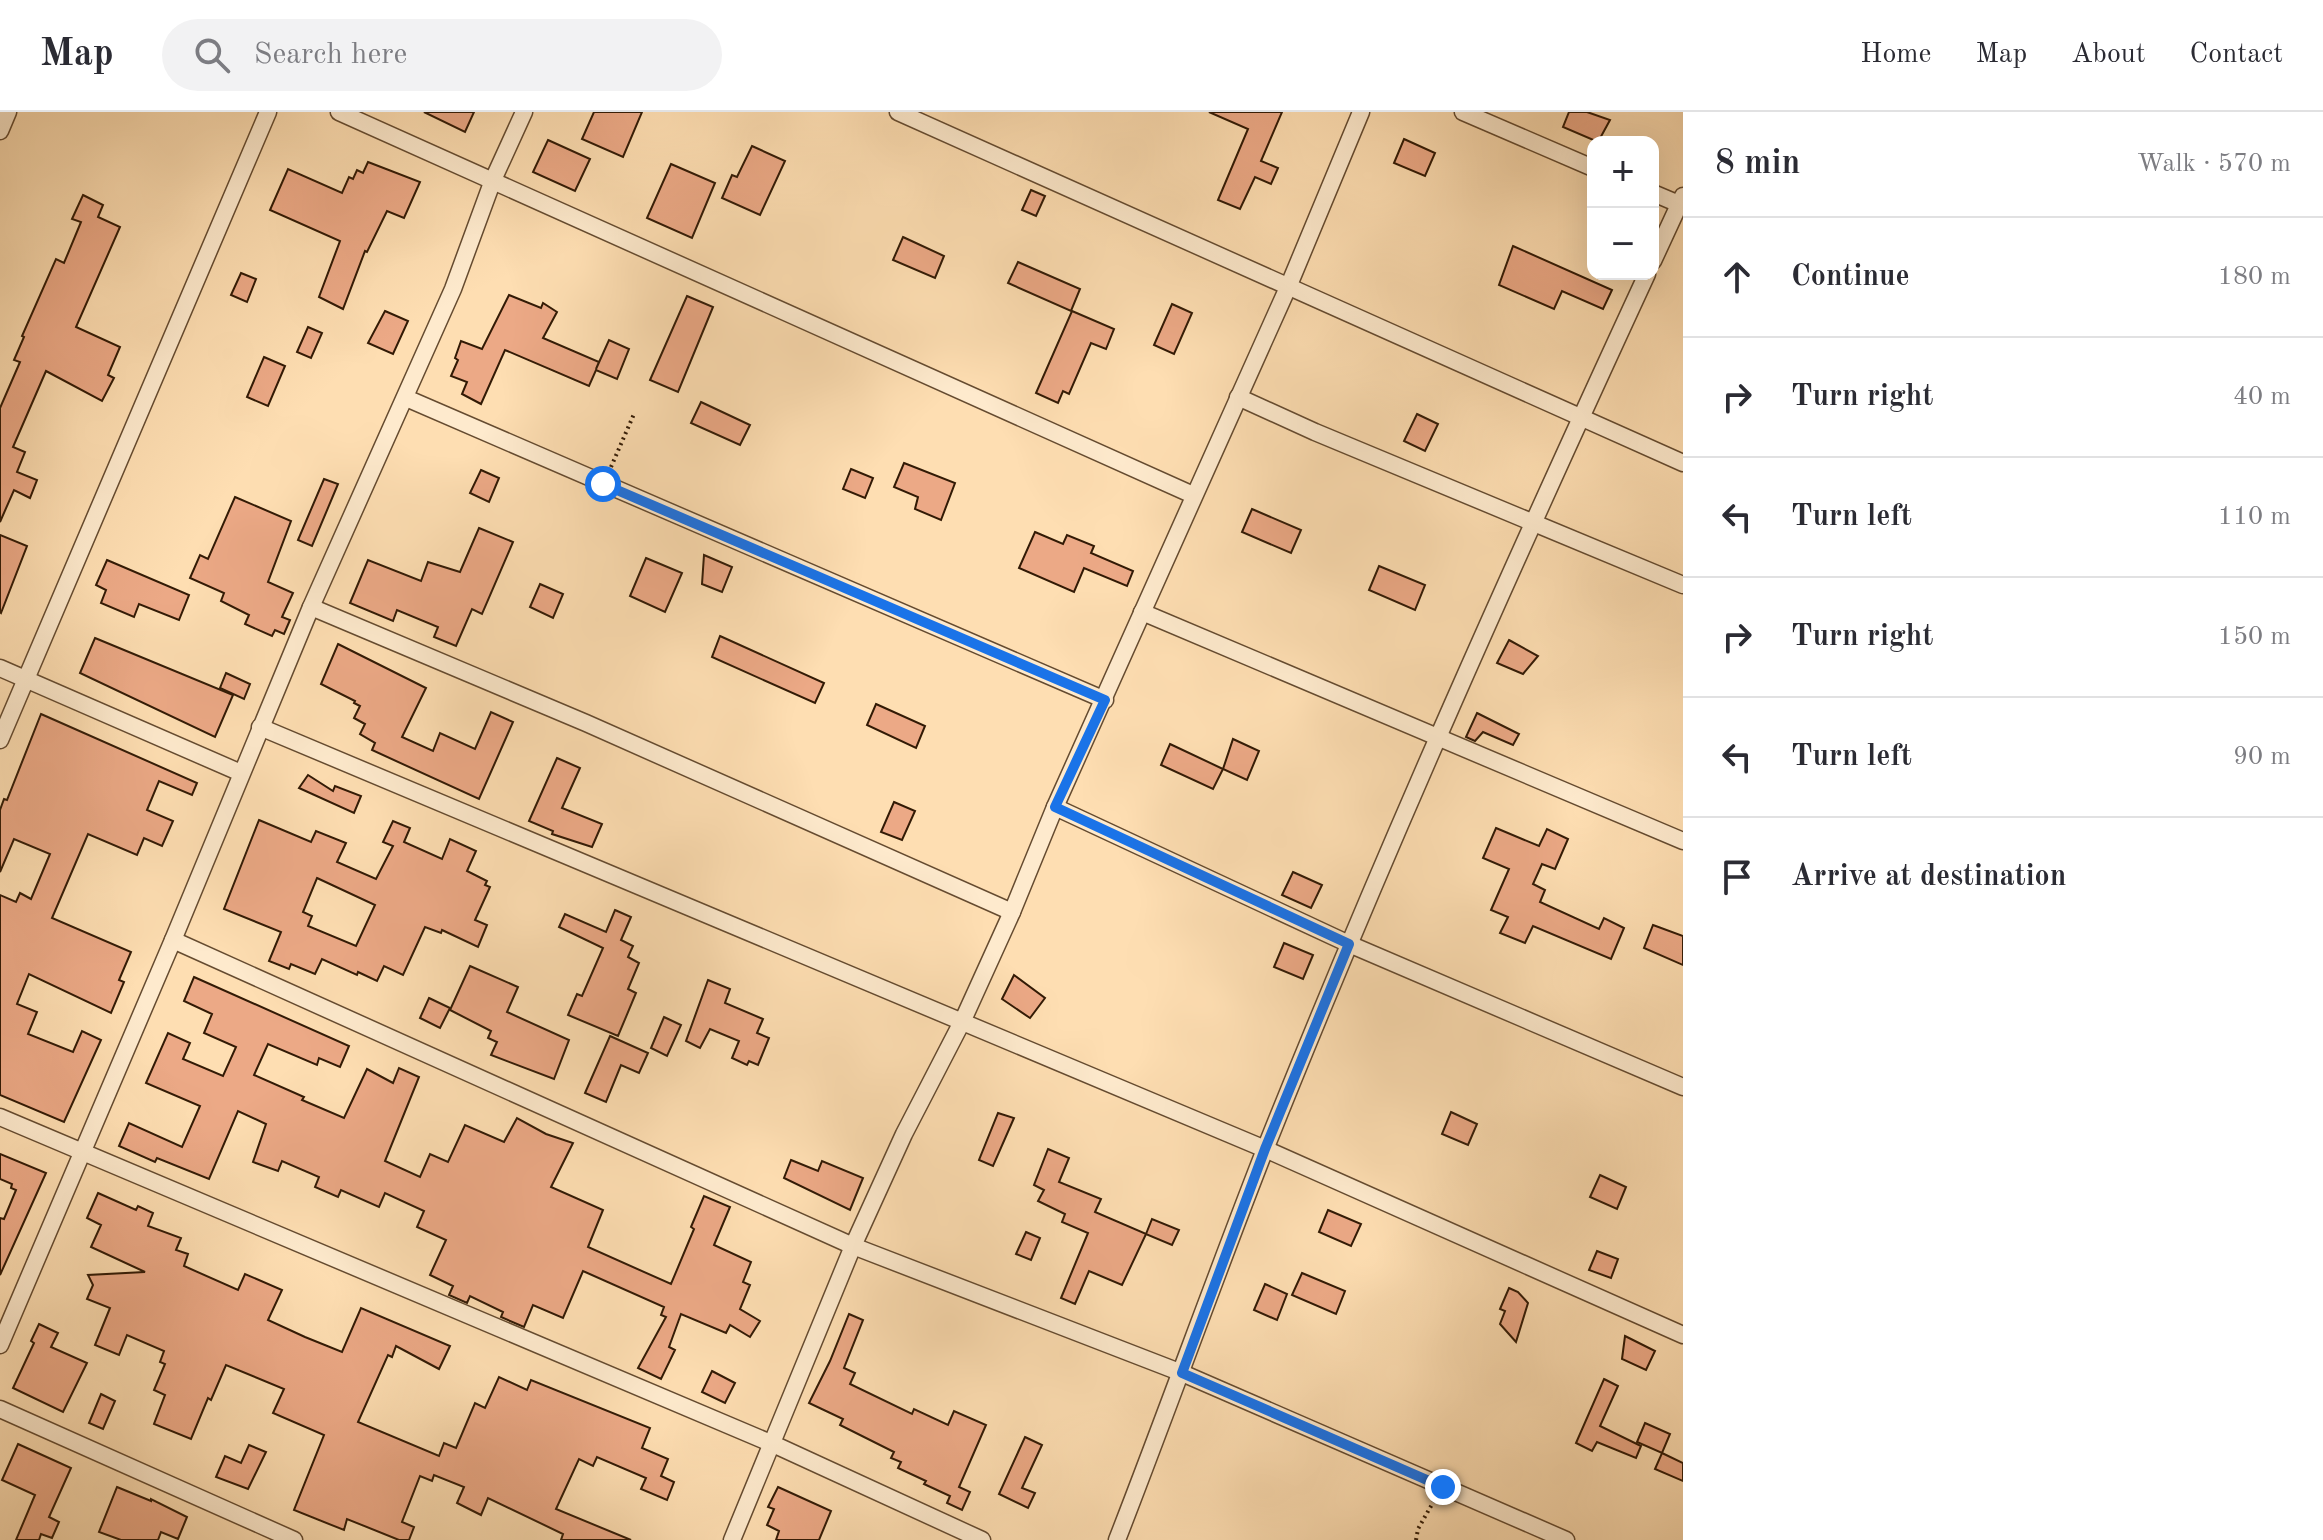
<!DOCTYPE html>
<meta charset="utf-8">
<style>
:root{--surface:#fff;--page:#f2f2f3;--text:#2b2b33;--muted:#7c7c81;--line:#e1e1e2}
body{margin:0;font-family:"Old Standard TT",serif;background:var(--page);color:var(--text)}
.controls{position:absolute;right:24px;top:24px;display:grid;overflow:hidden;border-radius:16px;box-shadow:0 8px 32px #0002}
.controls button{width:72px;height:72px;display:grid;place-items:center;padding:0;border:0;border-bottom:2px solid var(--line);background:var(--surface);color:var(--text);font:40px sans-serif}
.stop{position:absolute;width:24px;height:24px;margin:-18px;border:6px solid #1a73e8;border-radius:50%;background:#fff}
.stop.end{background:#1a73e8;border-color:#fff;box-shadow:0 2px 8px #0008}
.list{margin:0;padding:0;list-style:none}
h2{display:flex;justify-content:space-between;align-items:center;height:104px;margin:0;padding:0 32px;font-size:34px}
h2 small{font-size:26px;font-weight:400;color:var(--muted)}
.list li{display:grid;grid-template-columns:52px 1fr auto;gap:24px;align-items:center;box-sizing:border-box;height:120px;padding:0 32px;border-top:2px solid var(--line)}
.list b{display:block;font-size:30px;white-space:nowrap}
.list em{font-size:26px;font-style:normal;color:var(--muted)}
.icon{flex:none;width:44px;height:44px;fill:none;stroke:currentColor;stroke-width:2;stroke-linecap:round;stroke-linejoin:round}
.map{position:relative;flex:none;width:1683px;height:1428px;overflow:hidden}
header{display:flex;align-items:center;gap:48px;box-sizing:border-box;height:112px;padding:0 40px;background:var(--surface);border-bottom:2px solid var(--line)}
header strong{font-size:38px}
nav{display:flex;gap:44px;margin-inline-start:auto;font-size:28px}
.search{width:560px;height:72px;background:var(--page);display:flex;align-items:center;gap:20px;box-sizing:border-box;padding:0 28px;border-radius:44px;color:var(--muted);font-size:30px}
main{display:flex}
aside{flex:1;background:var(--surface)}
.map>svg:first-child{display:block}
.building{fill:#eca986;stroke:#321a05;stroke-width:2;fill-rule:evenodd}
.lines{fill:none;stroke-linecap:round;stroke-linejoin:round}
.street-casing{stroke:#654b30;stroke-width:19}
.path{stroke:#321a05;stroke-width:4;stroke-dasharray:2 4;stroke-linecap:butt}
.street{stroke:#feeacd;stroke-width:16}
.route{stroke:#1a73e8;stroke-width:10}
</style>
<header>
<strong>Map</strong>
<div class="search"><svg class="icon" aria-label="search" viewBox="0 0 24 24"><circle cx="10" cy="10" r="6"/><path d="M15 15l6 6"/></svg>Search here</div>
<nav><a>Home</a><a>Map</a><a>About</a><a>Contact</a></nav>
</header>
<main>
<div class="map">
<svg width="1683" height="1428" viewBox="0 0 1683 1428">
<rect width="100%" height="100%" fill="#fedeb2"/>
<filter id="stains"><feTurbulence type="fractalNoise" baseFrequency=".0025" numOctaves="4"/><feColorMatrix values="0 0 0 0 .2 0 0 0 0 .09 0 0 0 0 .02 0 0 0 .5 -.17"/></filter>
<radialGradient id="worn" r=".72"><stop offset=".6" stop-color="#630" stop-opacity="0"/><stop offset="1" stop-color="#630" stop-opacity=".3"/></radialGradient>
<g class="building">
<path d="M 424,0 L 474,0 L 465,20 Z"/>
<path d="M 594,0 L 642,0 L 623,45 L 582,27 Z"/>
<path d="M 1209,0 L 1282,0 L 1261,49 L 1278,56 L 1271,72 L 1255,65 L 1240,97 L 1218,88 L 1248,17 Z"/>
<path d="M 1569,0 L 1587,0 L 1610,8 L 1598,30 L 1563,15 Z"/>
<path d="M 1404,27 L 1435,41 L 1425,64 L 1394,51 Z"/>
<path d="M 548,28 L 590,47 L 575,79 L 533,60 Z"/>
<path d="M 752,34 L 785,49 L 760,103 L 722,86 L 732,63 L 737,65 Z"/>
<path d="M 368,50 L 420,70 L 404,106 L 387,99 L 367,140 L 365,139 L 343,197 L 319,185 L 340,129 L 270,98 L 288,57 L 342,81 L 349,65 L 353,67 L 357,58 L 363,61 Z"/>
<path d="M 671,52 L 715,71 L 692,126 L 647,106 Z"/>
<path d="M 1031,78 L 1045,84 L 1036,104 L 1022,98 Z"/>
<path d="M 83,83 L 103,93 L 98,105 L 120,115 L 76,215 L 120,235 L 108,263 L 114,266 L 102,289 L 46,259 L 13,335 L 25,340 L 17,360 L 37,368 L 30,386 L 14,378 L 0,410 L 0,296 L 20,250 L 14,248 L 24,225 L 22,224 L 56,147 L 64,151 L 81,110 L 72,107 Z"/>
<path d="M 903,125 L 944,144 L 935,166 L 893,148 Z"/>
<path d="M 1513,134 L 1612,178 L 1603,197 L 1562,179 L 1554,197 L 1499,173 Z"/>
<path d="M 1018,150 L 1080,177 L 1071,199 L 1008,171 Z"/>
<path d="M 241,161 L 256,167 L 247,190 L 231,183 Z"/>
<path d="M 509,183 L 541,196 L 543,191 L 557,200 L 543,226 L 599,250 L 596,257 L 609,228 L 629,237 L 617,267 L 596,258 L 589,274 L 505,238 L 481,292 L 462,282 L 467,270 L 451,264 L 458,248 L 455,246 L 461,229 L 482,237 Z"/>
<path d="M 687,184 L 713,195 L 678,280 L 650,268 Z"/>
<path d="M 1172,192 L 1192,201 L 1174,242 L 1154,233 Z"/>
<path d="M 385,199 L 408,209 L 393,242 L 368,231 Z"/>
<path d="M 1072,199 L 1114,217 L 1106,237 L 1091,231 L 1069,282 L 1063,279 L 1058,291 L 1036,281 Z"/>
<path d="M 308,215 L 322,221 L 311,246 L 297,240 Z"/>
<path d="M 264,245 L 285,254 L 268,294 L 247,285 Z"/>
<path d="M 701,290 L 750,313 L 740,333 L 691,311 Z"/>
<path d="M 1417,302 L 1438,312 L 1425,339 L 1404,329 Z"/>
<path d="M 904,351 L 955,371 L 941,408 L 915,397 L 918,385 L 894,375 Z"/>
<path d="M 851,357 L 873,366 L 865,386 L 843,377 Z"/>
<path d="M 481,358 L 499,366 L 489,390 L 470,381 Z"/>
<path d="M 324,367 L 338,372 L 312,434 L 298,428 Z"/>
<path d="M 235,385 L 291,409 L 268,470 L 293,481 L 282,505 L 290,508 L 284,522 L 275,518 L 272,524 L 245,512 L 249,503 L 221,489 L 224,481 L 190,466 L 200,443 L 208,447 Z"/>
<path d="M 1252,397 L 1301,418 L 1291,441 L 1242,420 Z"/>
<path d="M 479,416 L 513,430 L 482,502 L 472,497 L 456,534 L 434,525 L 438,515 L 397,498 L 393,509 L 350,491 L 368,448 L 421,469 L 428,450 L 460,460 Z"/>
<path d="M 1035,420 L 1063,432 L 1067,423 L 1094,434 L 1091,441 L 1133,459 L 1127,474 L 1084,456 L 1074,480 L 1019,456 Z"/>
<path d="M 0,423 L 27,434 L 1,501 L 0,500 Z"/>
<path d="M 704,443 L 732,455 L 722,480 L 702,472 Z"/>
<path d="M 646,446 L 682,461 L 665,500 L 630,484 Z"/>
<path d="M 107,448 L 189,483 L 179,508 L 139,492 L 134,505 L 101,491 L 106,478 L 96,473 Z"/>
<path d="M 1379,454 L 1425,473 L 1415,498 L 1369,478 Z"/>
<path d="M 540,472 L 563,482 L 553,506 L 530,495 Z"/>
<path d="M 720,524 L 824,571 L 815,591 L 712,545 Z"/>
<path d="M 95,526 L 233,583 L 215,625 L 80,561 Z"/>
<path d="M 1509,528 L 1538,544 L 1523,562 L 1497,551 Z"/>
<path d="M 338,532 L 426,576 L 402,625 L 433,639 L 440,621 L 475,637 L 491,600 L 513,610 L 479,687 L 372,638 L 375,631 L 360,622 L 365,612 L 354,606 L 360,594 L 354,591 L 355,589 L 321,572 Z"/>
<path d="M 226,561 L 250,572 L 244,587 L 220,576 Z"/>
<path d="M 876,592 L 925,614 L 916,636 L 867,613 Z"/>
<path d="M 1477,601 L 1519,622 L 1513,633 L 1483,620 L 1475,629 L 1466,625 Z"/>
<path d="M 41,602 L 197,671 L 192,683 L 159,669 L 147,698 L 173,709 L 162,734 L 144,726 L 137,743 L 88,722 L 52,806 L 131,840 L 119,868 L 124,870 L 111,901 L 29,862 L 17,892 L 37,900 L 28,922 L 73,940 L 82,919 L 101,928 L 64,1010 L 0,983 L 0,783 L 16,790 L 20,781 L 31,787 L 50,742 L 14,727 L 0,760 L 0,698 L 4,687 L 7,688 Z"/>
<path d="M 1233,627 L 1259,639 L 1247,668 L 1223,657 Z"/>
<path d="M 1170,632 L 1223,657 L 1213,677 L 1161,653 Z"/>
<path d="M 557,646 L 580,656 L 562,696 L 602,712 L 592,735 L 552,722 L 553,719 L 529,709 Z"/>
<path d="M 308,663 L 333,679 L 335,674 L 361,684 L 354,701 L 299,676 Z"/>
<path d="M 894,690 L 915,699 L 902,728 L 881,720 Z"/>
<path d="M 259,708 L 311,730 L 316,719 L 346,731 L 337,750 L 376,767 L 393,734 L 383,730 L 393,709 L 410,716 L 404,730 L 442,747 L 450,727 L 476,739 L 467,759 L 487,769 L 485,773 L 490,775 L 475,808 L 487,813 L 478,835 L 442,818 L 441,821 L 425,815 L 403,863 L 384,854 L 377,869 L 358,860 L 357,863 L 322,847 L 315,862 L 291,852 L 289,857 L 269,849 L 281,820 L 224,797 ZM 317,766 L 375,793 L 356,834 L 308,814 L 312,804 L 303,800 Z"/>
<path d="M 1496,716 L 1539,734 L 1547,717 L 1568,727 L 1555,757 L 1542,752 L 1533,772 L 1545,778 L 1540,790 L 1599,817 L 1604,806 L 1624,816 L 1611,847 L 1533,814 L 1525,831 L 1500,821 L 1508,805 L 1491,798 L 1509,757 L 1483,746 Z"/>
<path d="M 1293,760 L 1322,773 L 1311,796 L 1282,783 Z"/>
<path d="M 615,798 L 631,805 L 621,828 L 633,834 L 628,845 L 639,851 L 628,877 L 636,881 L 618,924 L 568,903 L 577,882 L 582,884 L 603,836 L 559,815 L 565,802 L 606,820 Z"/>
<path d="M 1653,813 L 1683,824 L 1683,853 L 1644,836 Z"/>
<path d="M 1284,831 L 1313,843 L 1303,867 L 1274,855 Z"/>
<path d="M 470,854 L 518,875 L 507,900 L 569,928 L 554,967 L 491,943 L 497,930 L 488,926 L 491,919 L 450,898 Z"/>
<path d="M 1014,863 L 1045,886 L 1030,906 L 1002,887 Z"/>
<path d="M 194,865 L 349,934 L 340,955 L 319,946 L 317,953 L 268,932 L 254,963 L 304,985 L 302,988 L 344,1006 L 367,957 L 393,971 L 399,956 L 419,965 L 385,1049 L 420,1065 L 430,1042 L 448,1050 L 465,1013 L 504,1030 L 517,1006 L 546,1022 L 573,1031 L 551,1075 L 603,1098 L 588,1135 L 671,1172 L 694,1117 L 691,1115 L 704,1084 L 730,1095 L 714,1133 L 751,1150 L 743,1170 L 750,1173 L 740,1197 L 760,1209 L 750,1225 L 730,1213 L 726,1221 L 681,1202 L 669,1235 L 675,1238 L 661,1267 L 638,1256 L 666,1205 L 661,1203 L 664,1195 L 583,1159 L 563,1206 L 533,1193 L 524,1215 L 501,1205 L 503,1200 L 470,1184 L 467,1191 L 449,1183 L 453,1174 L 430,1163 L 446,1128 L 417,1115 L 424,1099 L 385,1081 L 379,1095 L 341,1078 L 338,1085 L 315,1075 L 319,1065 L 282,1049 L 278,1059 L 253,1050 L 266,1012 L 238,999 L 209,1067 L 157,1046 L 155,1050 L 119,1034 L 129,1011 L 182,1035 L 200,994 L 146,971 L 168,921 L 190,931 L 183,947 L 223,964 L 236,935 L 204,921 L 212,902 L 184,889 Z"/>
<path d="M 708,868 L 730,877 L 725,891 L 763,907 L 757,921 L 769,926 L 758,953 L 749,949 L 747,953 L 732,946 L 739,929 L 710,917 L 700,936 L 686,929 Z"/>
<path d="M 429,886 L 450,896 L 440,916 L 420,906 Z"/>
<path d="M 664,905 L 681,913 L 667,944 L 651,936 Z"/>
<path d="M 610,924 L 648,941 L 639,961 L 621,953 L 606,990 L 585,981 Z"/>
<path d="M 1451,1000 L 1477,1012 L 1468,1033 L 1442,1022 Z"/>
<path d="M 998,1001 L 1014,1006 L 993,1054 L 979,1048 Z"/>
<path d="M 1048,1037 L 1069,1046 L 1059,1070 L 1101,1087 L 1095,1100 L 1146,1122 L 1152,1107 L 1179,1118 L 1172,1133 L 1146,1122 L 1122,1173 L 1089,1159 L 1075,1192 L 1061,1186 L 1088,1121 L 1062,1110 L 1065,1102 L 1038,1089 L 1044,1078 L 1034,1073 Z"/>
<path d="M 0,1042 L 46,1061 L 0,1163 L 0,1106 L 4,1107 L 16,1078 L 11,1076 L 12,1072 L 0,1067 Z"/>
<path d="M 791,1048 L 818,1059 L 822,1049 L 863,1066 L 850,1098 L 784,1066 Z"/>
<path d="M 1600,1063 L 1626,1075 L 1617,1097 L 1590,1085 Z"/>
<path d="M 98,1081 L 136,1098 L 138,1094 L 153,1101 L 148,1114 L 181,1126 L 176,1138 L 188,1142 L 184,1154 L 238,1178 L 245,1162 L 282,1178 L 268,1208 L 305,1225 L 342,1240 L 361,1196 L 450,1234 L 439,1257 L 396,1234 L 392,1245 L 388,1243 L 358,1310 L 439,1344 L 444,1331 L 456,1336 L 475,1291 L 485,1296 L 499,1265 L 527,1278 L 531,1268 L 650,1316 L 642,1336 L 668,1347 L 661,1364 L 674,1370 L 667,1388 L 641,1377 L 646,1366 L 597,1345 L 593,1354 L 579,1347 L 556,1397 L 631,1428 L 561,1428 L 563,1422 L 488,1386 L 481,1403 L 457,1391 L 464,1375 L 434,1363 L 432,1369 L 420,1364 L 402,1410 L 414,1415 L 409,1428 L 399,1428 L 347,1407 L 344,1418 L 294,1398 L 324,1323 L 273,1301 L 284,1277 L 226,1253 L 211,1288 L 208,1286 L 191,1327 L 154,1312 L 165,1283 L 154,1278 L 165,1252 L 160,1250 L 164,1239 L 127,1223 L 119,1243 L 95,1233 L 110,1196 L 87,1187 L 93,1173 L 88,1163 L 145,1160 L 91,1135 L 101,1113 L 87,1106 Z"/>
<path d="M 1328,1098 L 1361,1112 L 1351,1134 L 1319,1120 Z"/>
<path d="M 1026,1120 L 1040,1126 L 1031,1148 L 1016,1142 Z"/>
<path d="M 1597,1139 L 1618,1147 L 1611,1166 L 1589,1158 Z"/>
<path d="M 1302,1161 L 1345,1179 L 1336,1202 L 1292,1183 Z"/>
<path d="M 1265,1172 L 1287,1182 L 1277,1208 L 1254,1198 Z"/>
<path d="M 1509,1176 L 1518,1180 L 1528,1191 L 1516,1230 L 1500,1212 L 1505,1199 L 1500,1197 Z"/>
<path d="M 849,1202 L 863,1208 L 844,1256 L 855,1261 L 850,1272 L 912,1302 L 914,1297 L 948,1313 L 954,1299 L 986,1313 L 959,1375 L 970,1380 L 962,1398 L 947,1391 L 950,1384 L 924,1372 L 926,1369 L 898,1356 L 901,1350 L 891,1346 L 894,1340 L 840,1313 L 843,1307 L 809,1291 L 830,1249 Z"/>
<path d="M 39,1212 L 58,1221 L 51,1235 L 87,1251 L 63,1300 L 13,1276 L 34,1231 L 31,1229 Z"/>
<path d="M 1625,1224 L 1655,1239 L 1646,1258 L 1622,1247 Z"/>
<path d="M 712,1259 L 735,1271 L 725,1291 L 702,1280 Z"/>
<path d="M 1604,1267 L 1618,1274 L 1600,1314 L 1641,1334 L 1636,1346 L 1597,1330 L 1592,1339 L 1576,1331 Z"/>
<path d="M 101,1282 L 115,1289 L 103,1317 L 89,1311 Z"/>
<path d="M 1645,1311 L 1670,1322 L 1662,1341 L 1637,1330 Z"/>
<path d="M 1025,1325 L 1042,1333 L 1022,1376 L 1035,1381 L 1028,1396 L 999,1382 Z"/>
<path d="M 18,1332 L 71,1356 L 49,1405 L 59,1410 L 52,1426 L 41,1422 L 39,1428 L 16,1428 L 35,1383 L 2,1368 Z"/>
<path d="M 249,1333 L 266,1340 L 248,1377 L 216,1365 L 225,1344 L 241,1351 Z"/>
<path d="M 1662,1341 L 1683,1351 L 1683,1369 L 1655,1357 Z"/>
<path d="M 117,1375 L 151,1389 L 151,1387 L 187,1405 L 178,1427 L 161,1420 L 158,1428 L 121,1428 L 99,1420 Z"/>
<path d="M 778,1375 L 831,1399 L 819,1428 L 776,1428 L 779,1419 L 767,1413 L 774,1397 L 768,1395 Z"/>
</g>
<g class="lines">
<g class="street-casing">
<g id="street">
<path d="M 339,0 L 1193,383"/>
<path d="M 898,0 L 1683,351"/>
<path d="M 1463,0 L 1593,56"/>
<path d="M 0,19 L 8,0"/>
<path d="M 1653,81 L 1679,92"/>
<path d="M 1653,149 L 1683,84"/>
<path d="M 1238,285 L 1315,320 L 1683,473"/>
<path d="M 406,286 L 1105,588"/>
<path d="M 311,495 L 586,611 L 1012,800"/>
<path d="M 1142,500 L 1683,729"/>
<path d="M 0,556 L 241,661"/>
<path d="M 260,615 L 1265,1037 L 1683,1223"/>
<path d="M 0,628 L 268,0"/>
<path d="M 1055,695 L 1349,832 L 1683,975"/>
<path d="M 173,828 L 853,1134 L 1182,1261 L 1566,1428"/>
<path d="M 0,1005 L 773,1332 L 982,1428"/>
<path d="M 0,1233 L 173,828 L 311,495 L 453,177 L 493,68 L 524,0"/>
<path d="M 0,1297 L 294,1428"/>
<path d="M 732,1428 L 853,1134 L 904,1022 L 963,908 L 1012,800 L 1055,695 L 1289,173 L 1361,0"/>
<path d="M 1117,1428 C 1168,1297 1215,1165 1266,1035 C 1384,740 1514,450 1647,162"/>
</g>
</g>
<g class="path">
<path d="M 611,355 L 634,302"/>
<path d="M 1416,1428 L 1418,1417 L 1435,1387"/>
</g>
<use href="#street" class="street"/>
</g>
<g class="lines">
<path class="route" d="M 603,372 L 1105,588 L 1055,695 L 1349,832 L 1265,1037 L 1182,1261 L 1443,1375"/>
</g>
<rect width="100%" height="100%" filter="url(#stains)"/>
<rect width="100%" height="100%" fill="url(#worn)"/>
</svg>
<div class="controls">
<button>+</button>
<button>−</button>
</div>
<div class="stop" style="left:603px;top:372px"></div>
<div class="stop end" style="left:1443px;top:1375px"></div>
</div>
<aside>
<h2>8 min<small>Walk · 570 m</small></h2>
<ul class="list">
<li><svg class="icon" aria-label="ahead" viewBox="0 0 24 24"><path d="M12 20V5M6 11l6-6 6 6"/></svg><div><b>Continue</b></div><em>180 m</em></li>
<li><svg class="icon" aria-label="right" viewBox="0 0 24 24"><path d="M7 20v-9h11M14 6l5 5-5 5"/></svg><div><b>Turn right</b></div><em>40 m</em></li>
<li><svg class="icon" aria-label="left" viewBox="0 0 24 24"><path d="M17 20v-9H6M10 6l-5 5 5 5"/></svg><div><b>Turn left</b></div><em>110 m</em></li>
<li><svg class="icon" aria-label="right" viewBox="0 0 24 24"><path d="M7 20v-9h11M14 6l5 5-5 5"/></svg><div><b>Turn right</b></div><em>150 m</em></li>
<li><svg class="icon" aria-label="left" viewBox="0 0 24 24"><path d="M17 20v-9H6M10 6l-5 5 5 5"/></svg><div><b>Turn left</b></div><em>90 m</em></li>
<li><svg class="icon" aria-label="arrive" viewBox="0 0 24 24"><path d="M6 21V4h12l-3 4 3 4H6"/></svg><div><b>Arrive at destination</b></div></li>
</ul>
</aside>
</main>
